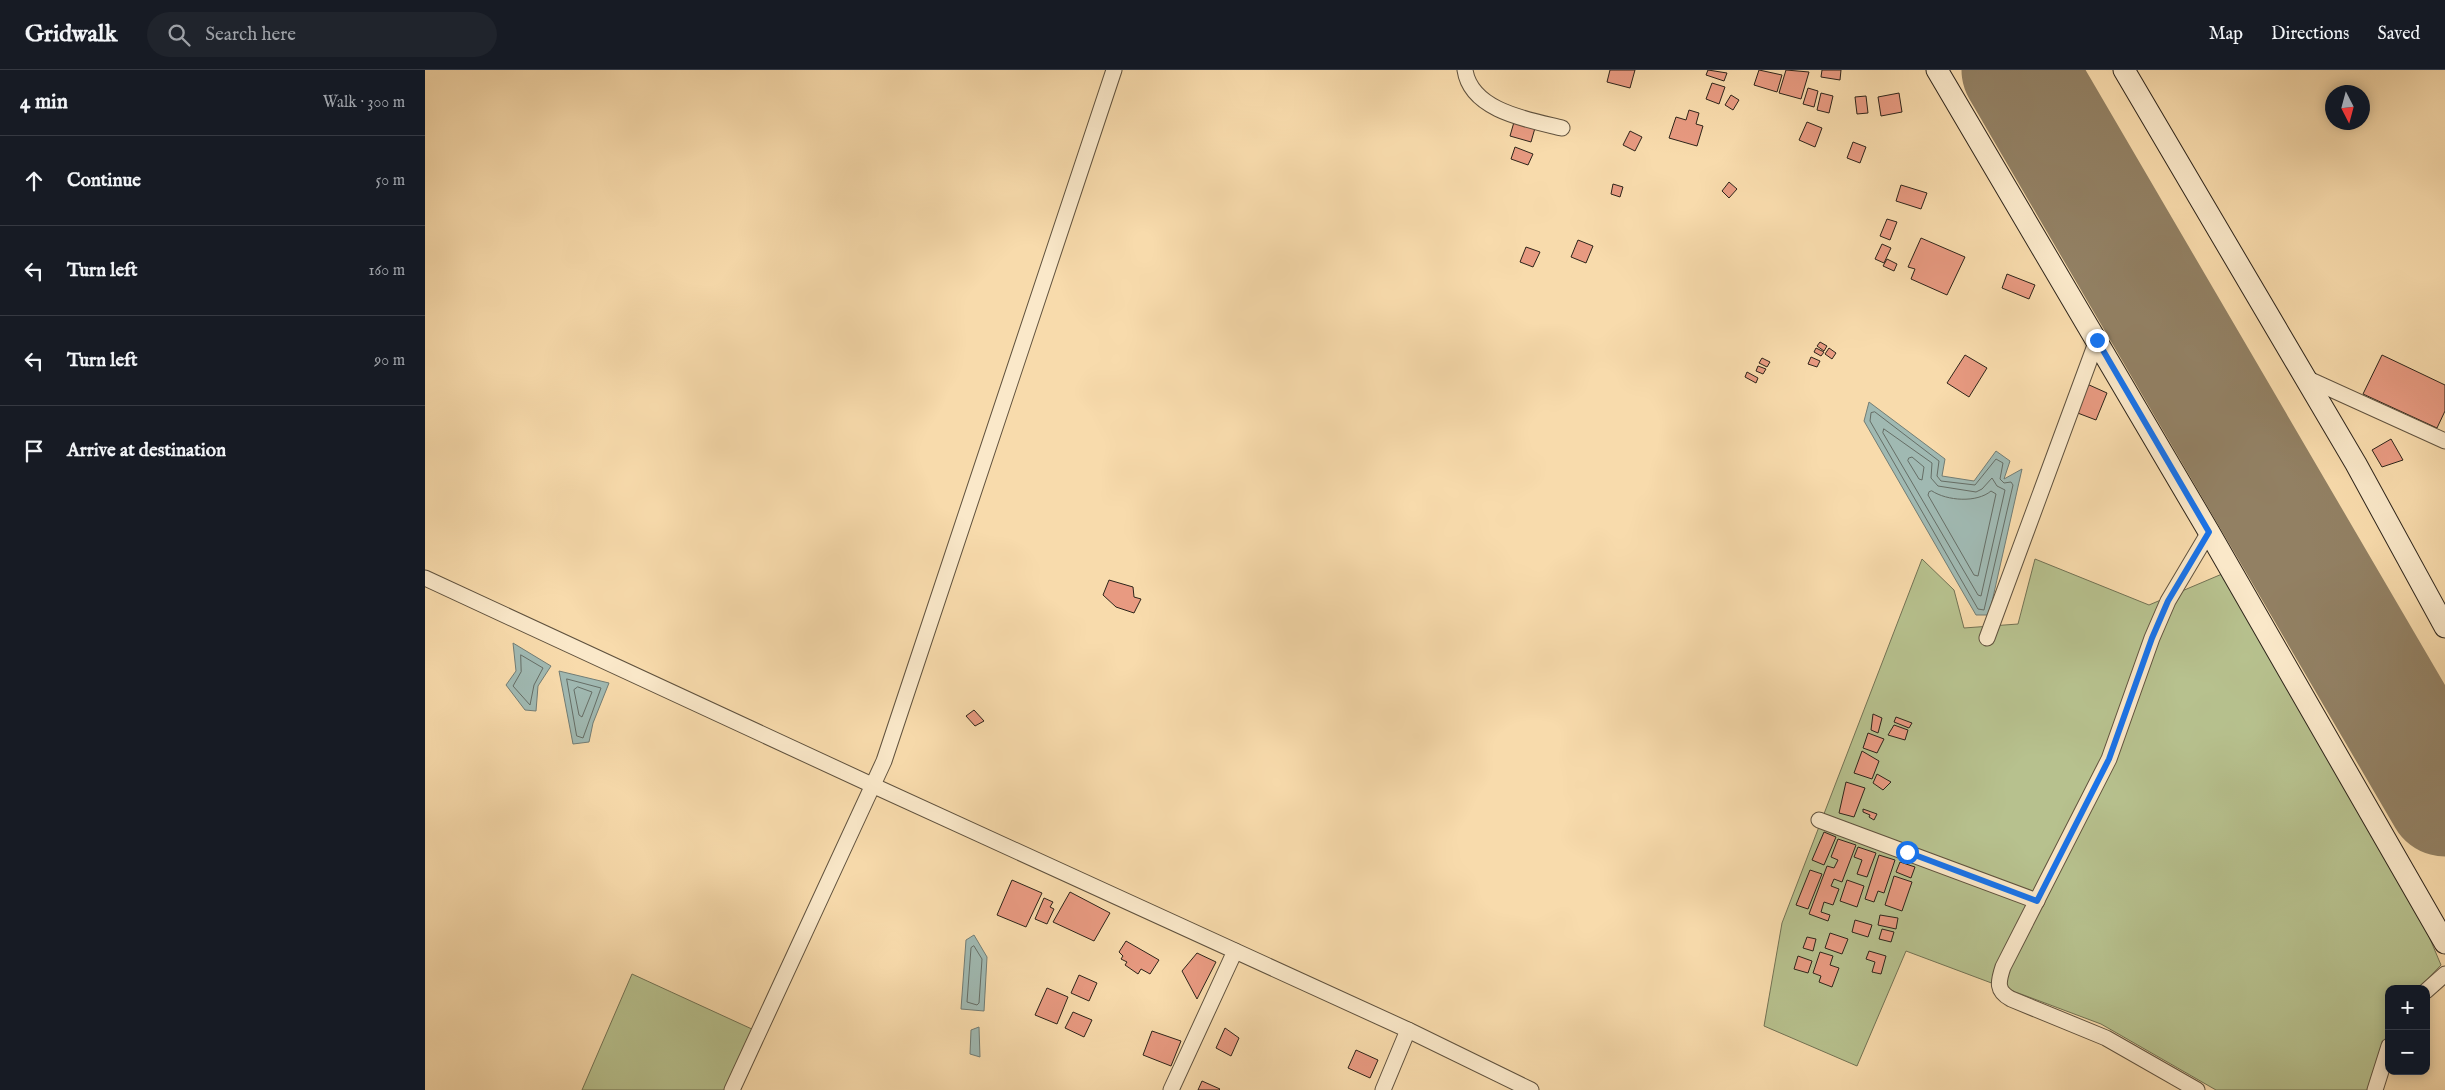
<!DOCTYPE html>
<meta charset="utf-8">
<style>
:root{--surface:#171b24;--page:#20242c;--text:#f1f3f6;--muted:#9ea1a6;--line:#363941}
body{margin:0;font-family:"IM FELL English",serif;background:var(--page);color:var(--text)}
.controls{position:absolute;right:15px;bottom:15px;display:grid;overflow:hidden;border-radius:10px;box-shadow:0 2px 12px #0003}
.controls button{width:45px;height:45px;display:grid;place-items:center;padding:0;border:0;border-bottom:1px solid var(--line);background:var(--surface);color:var(--text);font:25px sans-serif}
.compass{position:absolute;left:1900px;top:15px;width:45px;height:45px;border-radius:50%;background:var(--surface);box-shadow:0 2px 12px #0003;rotate:174deg}
.stop{position:absolute;width:15px;height:15px;margin:-11px;border:4px solid #1a73e8;border-radius:50%;background:#fff}
.stop.end{background:#1a73e8;border-color:#fff;box-shadow:0 1px 5px #0008}
.list{margin:0;padding:0;list-style:none}
h2{display:flex;justify-content:space-between;align-items:center;height:65px;margin:0;padding:0 20px;font-size:21px}
h2 small{font-size:16px;font-weight:400;color:var(--muted)}
.list li{display:grid;grid-template-columns:32px 1fr auto;gap:15px;align-items:center;box-sizing:border-box;height:90px;padding:0 20px;border-top:1px solid var(--line)}
.list b{display:block;font-size:19px;white-space:nowrap}
.list em{font-size:16px;font-style:normal;color:var(--muted)}
.icon{flex:none;width:28px;height:28px;fill:none;stroke:currentColor;stroke-width:2;stroke-linecap:round;stroke-linejoin:round}
.map{position:relative;flex:none;width:2020px;height:1020px;overflow:hidden}
header{display:flex;align-items:center;gap:30px;box-sizing:border-box;height:70px;padding:0 25px;background:var(--surface);border-bottom:1px solid var(--line)}
header strong{font-size:24px}
nav{display:flex;gap:28px;margin-inline-start:auto;font-size:18px}
.search{width:350px;height:45px;background:var(--page);display:flex;align-items:center;gap:12px;box-sizing:border-box;padding:0 18px;border-radius:28px;color:var(--muted);font-size:19px}
main{display:flex}
aside{flex:1;background:var(--surface)}
.map>svg:first-child{display:block}
.green{fill:#b7c18e;stroke:#727254}
.water{fill:#a0b9b2;stroke:#727d75}
.lines{fill:none;stroke-linecap:round;stroke-linejoin:round}
.shore{stroke:#666e66;stroke-width:1}
.runway{stroke:#928063;stroke-width:115}
.building{fill:#e89a81;stroke:#2d241a}
.street-casing{stroke:#60523e;stroke-width:17}
.secondary-casing{stroke:#2d241a;stroke-width:23}
.street{stroke:#fae8c9;stroke-width:15}
.secondary{stroke:#fae8c9;stroke-width:21}
.route{stroke:#1a73e8;stroke-width:6}
</style>
<header>
<strong>Gridwalk</strong>
<div class="search"><svg class="icon" aria-label="search" viewBox="0 0 24 24"><circle cx="10" cy="10" r="6"/><path d="M15 15l6 6"/></svg>Search here</div>
<nav><a>Map</a><a>Directions</a><a>Saved</a></nav>
</header>
<main>
<aside>
<h2>4 min<small>Walk · 300 m</small></h2>
<ul class="list">
<li><svg class="icon" aria-label="ahead" viewBox="0 0 24 24"><path d="M12 20V5M6 11l6-6 6 6"/></svg><div><b>Continue</b></div><em>50 m</em></li>
<li><svg class="icon" aria-label="left" viewBox="0 0 24 24"><path d="M17 20v-9H6M10 6l-5 5 5 5"/></svg><div><b>Turn left</b></div><em>160 m</em></li>
<li><svg class="icon" aria-label="left" viewBox="0 0 24 24"><path d="M17 20v-9H6M10 6l-5 5 5 5"/></svg><div><b>Turn left</b></div><em>90 m</em></li>
<li><svg class="icon" aria-label="arrive" viewBox="0 0 24 24"><path d="M6 21V4h12l-3 4 3 4H6"/></svg><div><b>Arrive at destination</b></div></li>
</ul>
</aside>
<div class="map">
<svg width="2020" height="1020" viewBox="0 0 2020 1020">
<rect width="100%" height="100%" fill="#f8dbac"/>
<filter id="stains"><feTurbulence type="fractalNoise" baseFrequency=".004" numOctaves="4"/><feColorMatrix values="0 0 0 0 .2 0 0 0 0 .09 0 0 0 0 .02 0 0 0 .5 -.17"/></filter>
<radialGradient id="worn" r=".72"><stop offset=".6" stop-color="#630" stop-opacity="0"/><stop offset="1" stop-color="#630" stop-opacity=".3"/></radialGradient>
<g class="green">
<path d="M 1497,489 L 1529,520 L 1539,558 L 1593,554 L 1610,489 L 1724,535 L 1797,504 L 2000,857 L 2016,895 L 1993,919 L 1964,919 L 1964,959 L 1944,1020 L 1791,1020 L 1676,954 L 1481,881 L 1432,996 L 1339,956 L 1357,853 Z"/>
<path d="M 207,904 L 329,960 L 301,1020 L 157,1020 Z"/>
</g>
<g class="water">
<path d="M 1444,332 L 1520,389 L 1517,406 L 1549,411 L 1571,381 L 1585,391 L 1579,409 L 1597,399 L 1564,545 L 1551,545 L 1439,351 Z"/>
<path d="M 88,573 L 126,596 L 113,616 L 111,641 L 100,640 L 81,615 L 91,601 Z"/>
<path d="M 134,601 L 184,613 L 168,653 L 164,672 L 148,674 Z"/>
<path d="M 549,865 L 562,887 L 559,941 L 536,939 L 541,870 Z"/>
<path d="M 554,957 L 555,987 L 545,984 L 546,960 Z"/>
</g>
<g class="lines">
<g class="shore">
<path d="M 1450,342 L 1514,391 L 1512,406 L 1516,411 L 1550,415 L 1571,389 L 1578,393 L 1575,409 L 1579,413 L 1586,412 L 1588,415 L 1559,540 L 1553,539 L 1445,351 L 1446,343 Z"/>
<path d="M 1459,359 L 1507,393 L 1506,408 L 1513,416 L 1551,422 L 1557,419 L 1567,408 L 1572,416 L 1580,420 L 1556,526 L 1553,525 L 1458,363 Z"/>
<path d="M 1484,388 L 1487,387 L 1499,397 L 1497,410 L 1494,409 L 1483,391 Z"/>
<path d="M 1507,421 C 1522,431 1552,433 1566,421 L 1571,424 L 1553,506 L 1549,505 L 1503,425 L 1504,422 Z"/>
<path d="M 96,585 L 118,598 L 109,615 L 105,635 L 88,616 L 96,602 Z"/>
<path d="M 142,609 L 176,618 L 158,668 L 152,666 Z"/>
<path d="M 153,617 L 167,622 L 157,647 L 154,645 L 149,620 Z"/>
<path d="M 549,876 L 557,889 L 554,933 L 552,935 L 542,932 L 546,878 Z"/>
</g>
<path class="runway" d="M 1594,0 L 2020,729"/>
</g>
<g class="building">
<path d="M 1185,0 L 1210,0 L 1205,18 L 1182,12 Z"/>
<path d="M 1283,0 L 1302,3 L 1299,11 L 1281,5 Z"/>
<path d="M 1334,0 L 1357,5 L 1352,22 L 1329,15 Z"/>
<path d="M 1361,0 L 1384,2 L 1376,29 L 1354,23 Z"/>
<path d="M 1397,0 L 1416,0 L 1415,10 L 1396,7 Z"/>
<path d="M 1287,13 L 1300,17 L 1294,34 L 1281,29 Z"/>
<path d="M 1383,18 L 1393,21 L 1389,37 L 1378,34 Z"/>
<path d="M 1396,23 L 1408,26 L 1404,43 L 1392,40 Z"/>
<path d="M 1474,23 L 1477,42 L 1456,46 L 1453,27 Z"/>
<path d="M 1306,25 L 1314,30 L 1308,40 L 1300,35 Z"/>
<path d="M 1441,26 L 1443,43 L 1432,44 L 1430,27 Z"/>
<path d="M 1264,40 L 1274,43 L 1271,54 L 1278,56 L 1272,76 L 1244,68 L 1251,47 L 1261,50 Z"/>
<path d="M 1089,52 L 1110,58 L 1106,72 L 1085,66 Z"/>
<path d="M 1382,52 L 1397,58 L 1390,77 L 1374,70 Z"/>
<path d="M 1205,61 L 1217,67 L 1210,81 L 1198,75 Z"/>
<path d="M 1428,72 L 1441,77 L 1435,93 L 1422,88 Z"/>
<path d="M 1090,77 L 1108,84 L 1103,95 L 1086,89 Z"/>
<path d="M 1304,112 L 1312,119 L 1304,128 L 1297,121 Z"/>
<path d="M 1188,114 L 1198,117 L 1195,127 L 1186,124 Z"/>
<path d="M 1476,115 L 1502,123 L 1496,139 L 1471,131 Z"/>
<path d="M 1462,149 L 1472,152 L 1465,170 L 1455,166 Z"/>
<path d="M 1496,168 L 1540,187 L 1522,225 L 1486,209 L 1490,199 L 1483,197 Z"/>
<path d="M 1153,170 L 1168,176 L 1161,193 L 1146,187 Z"/>
<path d="M 1457,174 L 1466,178 L 1459,193 L 1450,189 Z"/>
<path d="M 1101,177 L 1115,182 L 1108,197 L 1095,192 Z"/>
<path d="M 1462,189 L 1472,194 L 1469,201 L 1458,196 Z"/>
<path d="M 1582,204 L 1610,215 L 1604,229 L 1577,218 Z"/>
<path d="M 1395,272 L 1402,276 L 1399,281 L 1392,276 Z"/>
<path d="M 1391,278 L 1399,282 L 1396,286 L 1389,282 Z"/>
<path d="M 1404,278 L 1411,283 L 1407,289 L 1400,284 Z"/>
<path d="M 1540,285 L 1562,298 L 1544,327 L 1522,313 Z"/>
<path d="M 1957,285 L 2020,315 L 2020,341 L 2012,358 L 1938,324 Z"/>
<path d="M 1386,287 L 1395,291 L 1392,297 L 1383,294 Z"/>
<path d="M 1337,288 L 1345,292 L 1342,297 L 1334,293 Z"/>
<path d="M 1333,296 L 1341,299 L 1338,304 L 1331,301 Z"/>
<path d="M 1322,302 L 1333,308 L 1331,313 L 1320,307 Z"/>
<path d="M 1662,314 L 1682,323 L 1671,350 L 1650,342 Z"/>
<path d="M 1966,369 L 1978,390 L 1957,397 L 1947,380 Z"/>
<path d="M 684,510 L 708,517 L 709,527 L 716,529 L 709,543 L 691,537 L 678,525 Z"/>
<path d="M 549,640 L 559,651 L 550,656 L 541,646 Z"/>
<path d="M 1448,644 L 1457,648 L 1453,663 L 1446,660 Z"/>
<path d="M 1471,647 L 1487,653 L 1484,658 L 1469,652 Z"/>
<path d="M 1469,655 L 1483,660 L 1480,670 L 1463,665 Z"/>
<path d="M 1443,663 L 1459,669 L 1452,683 L 1438,678 Z"/>
<path d="M 1437,681 L 1454,691 L 1447,709 L 1429,703 Z"/>
<path d="M 1452,704 L 1466,712 L 1458,720 L 1448,713 Z"/>
<path d="M 1421,712 L 1440,718 L 1429,747 L 1414,743 Z"/>
<path d="M 1438,739 L 1452,744 L 1449,750 L 1444,747 L 1445,745 L 1438,742 Z"/>
<path d="M 1399,762 L 1411,767 L 1399,795 L 1387,790 Z"/>
<path d="M 1413,769 L 1431,775 L 1417,812 L 1409,809 L 1406,816 L 1414,819 L 1408,835 L 1399,832 L 1396,842 L 1405,845 L 1403,851 L 1384,844 L 1402,796 L 1409,798 L 1413,790 L 1406,787 Z"/>
<path d="M 1433,777 L 1451,783 L 1442,807 L 1432,804 L 1437,790 L 1429,787 Z"/>
<path d="M 1454,785 L 1470,790 L 1459,823 L 1453,821 L 1449,832 L 1440,829 Z"/>
<path d="M 1475,792 L 1490,797 L 1486,808 L 1471,802 Z"/>
<path d="M 1385,800 L 1397,804 L 1383,839 L 1371,835 Z"/>
<path d="M 1469,806 L 1487,812 L 1477,841 L 1460,835 Z"/>
<path d="M 587,810 L 617,823 L 601,857 L 572,845 Z"/>
<path d="M 1422,810 L 1439,816 L 1432,837 L 1415,831 Z"/>
<path d="M 645,822 L 685,843 L 669,871 L 628,852 Z"/>
<path d="M 619,828 L 628,832 L 625,837 L 629,839 L 622,854 L 610,849 Z"/>
<path d="M 1455,845 L 1473,848 L 1471,859 L 1453,855 Z"/>
<path d="M 1430,850 L 1447,855 L 1443,867 L 1427,862 Z"/>
<path d="M 1457,859 L 1469,862 L 1466,872 L 1454,869 Z"/>
<path d="M 1405,863 L 1423,869 L 1417,884 L 1400,878 Z"/>
<path d="M 1382,867 L 1391,869 L 1388,881 L 1378,878 Z"/>
<path d="M 701,871 L 734,890 L 725,904 L 716,899 L 713,904 L 700,895 L 702,892 L 696,889 L 698,886 L 694,882 Z"/>
<path d="M 1444,881 L 1461,886 L 1456,904 L 1447,902 L 1450,892 L 1441,889 Z"/>
<path d="M 1395,882 L 1408,886 L 1405,895 L 1414,898 L 1407,917 L 1394,912 L 1396,906 L 1388,903 Z"/>
<path d="M 772,883 L 791,892 L 772,929 L 757,901 Z"/>
<path d="M 1373,886 L 1387,891 L 1383,903 L 1369,899 Z"/>
<path d="M 654,905 L 672,913 L 664,931 L 646,923 Z"/>
<path d="M 622,918 L 643,927 L 632,954 L 610,945 Z"/>
<path d="M 648,942 L 667,950 L 659,967 L 640,958 Z"/>
<path d="M 800,958 L 814,968 L 806,986 L 791,978 Z"/>
<path d="M 727,961 L 756,971 L 746,996 L 718,985 Z"/>
<path d="M 931,980 L 953,990 L 945,1008 L 923,998 Z"/>
<path d="M 777,1011 L 795,1019 L 794,1020 L 773,1020 Z"/>
</g>
<g class="lines">
<g class="street-casing">
<g id="street">
<path d="M 1040,0 C 1046,41 1104,50 1137,58"/>
<path d="M 1879,307 L 2020,371"/>
<path d="M 0,508 L 447,715 L 983,960 L 1106,1020"/>
<path d="M 1562,568 L 1672,270"/>
<path d="M 1394,750 L 1612,831"/>
<path d="M 2001,921 L 2020,904"/>
<path d="M 307,1020 L 459,691 L 689,0"/>
<path d="M 746,1020 L 810,881"/>
<path d="M 958,1020 L 983,960"/>
<path d="M 1772,1020 L 1681,968 L 1586,929 C 1571,921 1573,912 1578,897 L 1684,689 L 1727,568 L 1743,531 L 1784,462"/>
<path d="M 1950,1020 L 1964,976"/>
</g>
</g>
<g class="secondary-casing">
<g id="secondary">
<path d="M 1512,0 L 1784,462 L 2020,873"/>
<path d="M 1699,0 L 1931,394 L 2020,557"/>
</g>
</g>
<use href="#street" class="street"/>
<use href="#secondary" class="secondary"/>
</g>
<g class="lines">
<path class="route" d="M 1482,782 L 1612,831 L 1684,689 L 1727,568 L 1743,531 L 1784,462 L 1672,270"/>
</g>
<rect width="100%" height="100%" filter="url(#stains)"/>
<rect width="100%" height="100%" fill="url(#worn)"/>
</svg>
<div class="controls">
<button>+</button>
<button>−</button>
</div>
<svg class="compass" viewBox="-18 -18 36 36"><path d="M0-13l5 13h-10z" fill="#e53935"/><path d="M0 13l5-13h-10z" fill="#9ea1a6"/></svg>
<div class="stop" style="left:1482px;top:782px"></div>
<div class="stop end" style="left:1672px;top:270px"></div>
</div>
</main>
